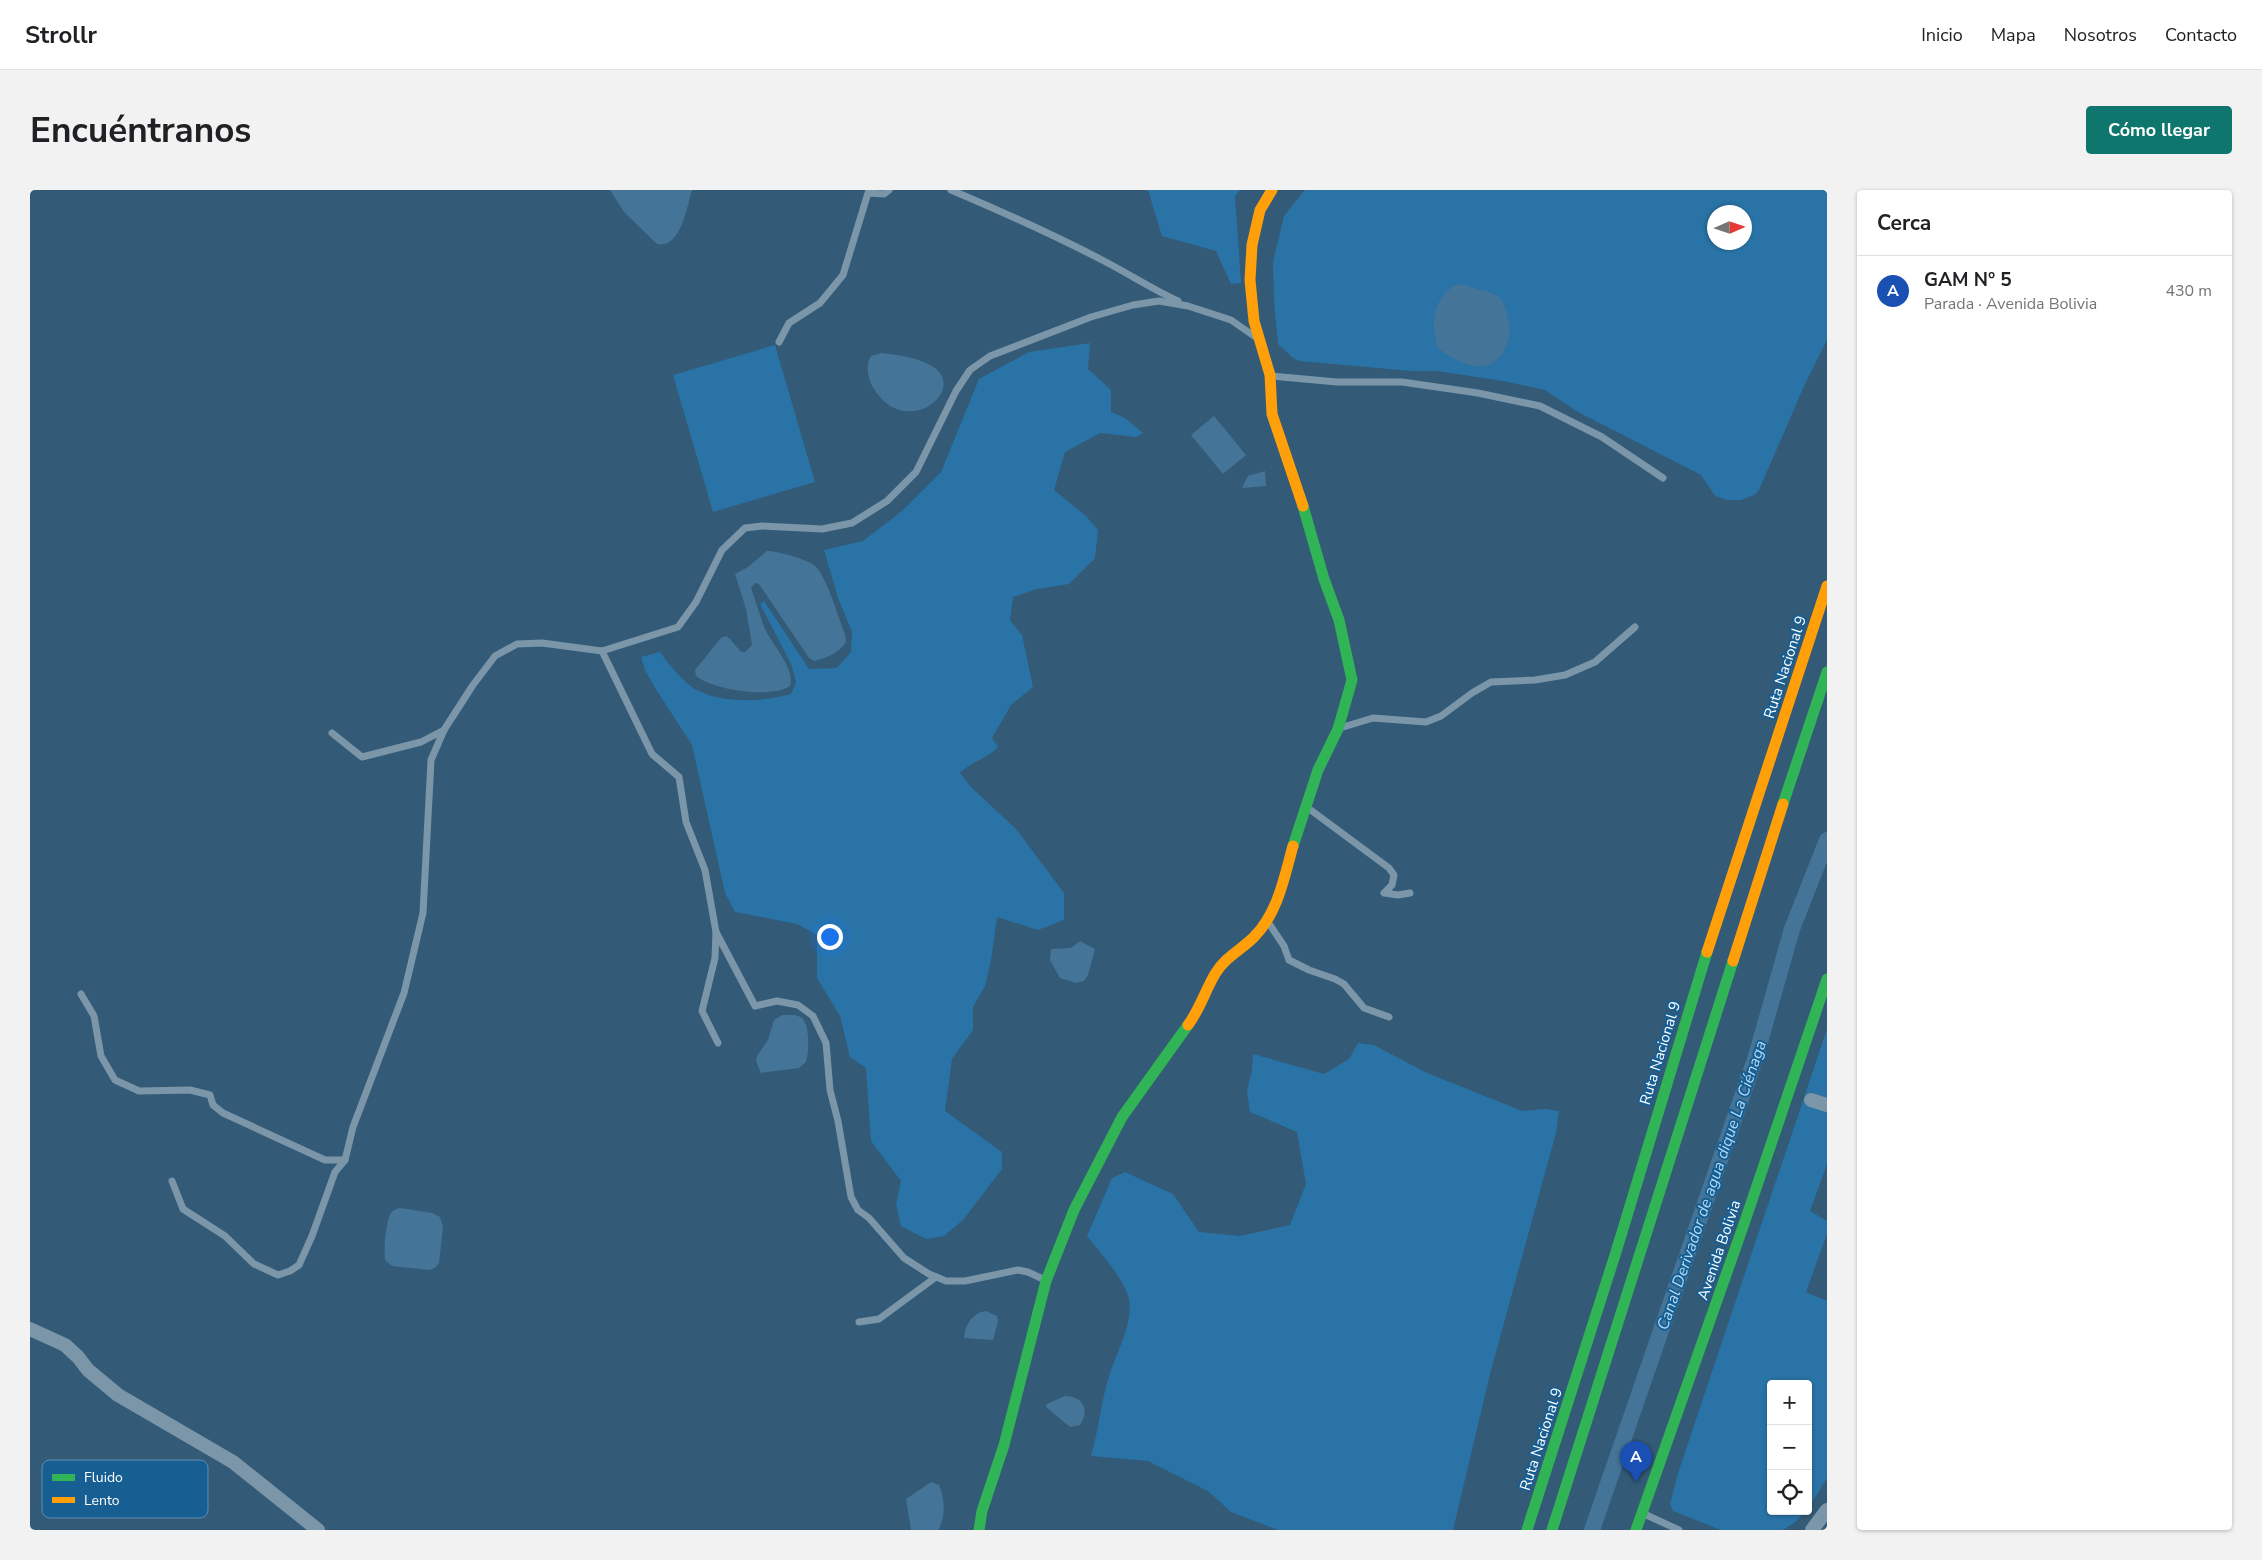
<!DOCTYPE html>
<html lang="es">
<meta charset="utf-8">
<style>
:root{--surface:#fff;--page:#f2f2f2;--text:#202124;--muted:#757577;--line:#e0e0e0;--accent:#0f766e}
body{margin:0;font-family:"Nunito Sans",sans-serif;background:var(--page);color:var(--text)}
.controls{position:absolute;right:15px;bottom:15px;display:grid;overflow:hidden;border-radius:5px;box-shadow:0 1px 4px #0004}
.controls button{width:45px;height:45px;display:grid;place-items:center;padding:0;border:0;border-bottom:1px solid var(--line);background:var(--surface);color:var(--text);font:25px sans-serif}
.compass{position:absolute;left:1677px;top:15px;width:45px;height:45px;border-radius:50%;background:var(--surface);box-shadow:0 1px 4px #0004;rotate:87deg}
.you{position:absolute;left:799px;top:746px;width:18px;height:18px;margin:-12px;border:4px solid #fff;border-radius:50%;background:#1a73e8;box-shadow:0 0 0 8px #1a73e833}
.badge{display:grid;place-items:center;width:32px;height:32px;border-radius:50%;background:var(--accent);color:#fff;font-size:16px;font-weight:700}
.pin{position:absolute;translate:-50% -41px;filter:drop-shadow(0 1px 2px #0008)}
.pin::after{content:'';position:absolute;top:26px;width:18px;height:15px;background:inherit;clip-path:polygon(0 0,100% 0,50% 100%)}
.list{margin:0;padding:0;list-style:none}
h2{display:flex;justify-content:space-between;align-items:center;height:65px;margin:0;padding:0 20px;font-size:21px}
h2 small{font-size:16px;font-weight:400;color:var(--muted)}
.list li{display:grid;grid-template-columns:32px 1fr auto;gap:15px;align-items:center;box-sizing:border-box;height:70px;padding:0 20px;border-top:1px solid var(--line)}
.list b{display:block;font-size:19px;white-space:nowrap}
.list p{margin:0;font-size:16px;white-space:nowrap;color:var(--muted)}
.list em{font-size:16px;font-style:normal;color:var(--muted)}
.icon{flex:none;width:28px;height:28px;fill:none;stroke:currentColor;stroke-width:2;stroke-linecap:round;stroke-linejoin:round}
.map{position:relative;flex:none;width:1797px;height:1340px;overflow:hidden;border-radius:5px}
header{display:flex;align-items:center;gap:30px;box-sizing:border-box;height:70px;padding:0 25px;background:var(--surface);border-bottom:1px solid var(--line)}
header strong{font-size:24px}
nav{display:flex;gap:28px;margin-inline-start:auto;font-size:18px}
.intro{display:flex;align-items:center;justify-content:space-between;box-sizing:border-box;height:120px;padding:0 30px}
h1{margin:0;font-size:35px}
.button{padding:12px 22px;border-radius:5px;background:var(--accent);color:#fff;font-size:18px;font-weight:700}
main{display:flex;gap:30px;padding:0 30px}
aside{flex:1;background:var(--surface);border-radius:5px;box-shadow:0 1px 4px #0004}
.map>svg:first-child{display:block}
.green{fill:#2973a6;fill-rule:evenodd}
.water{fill:#447599}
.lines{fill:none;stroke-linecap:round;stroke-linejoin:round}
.canal{stroke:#447599;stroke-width:16}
.lane{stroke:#7b96a9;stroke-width:7}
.street{stroke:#7b96a9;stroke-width:14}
.fast{stroke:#30b455;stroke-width:11}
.slow{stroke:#ff9f0a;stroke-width:11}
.labels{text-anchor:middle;stroke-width:4;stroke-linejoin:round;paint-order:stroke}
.street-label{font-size:15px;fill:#fff;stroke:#175e92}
.water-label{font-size:16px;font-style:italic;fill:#b2dbf7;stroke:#175e92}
.key{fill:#175e92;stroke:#5d8eb3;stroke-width:1}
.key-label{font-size:14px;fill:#fff}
</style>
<header>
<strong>Strollr</strong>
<nav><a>Inicio</a><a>Mapa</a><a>Nosotros</a><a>Contacto</a></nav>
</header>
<div class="intro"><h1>Encuéntranos</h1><a class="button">Cómo llegar</a></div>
<main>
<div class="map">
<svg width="1797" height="1340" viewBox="0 0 1797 1340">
<rect width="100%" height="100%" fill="#335a76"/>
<g class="green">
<path d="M 1118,0 L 1210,0 L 1205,6 L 1211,93 L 1201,94 L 1186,61 L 1132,46 Z"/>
<path d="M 1275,0 L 1797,0 L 1797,150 L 1775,194 L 1729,300 L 1724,305 L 1711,310 L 1697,310 L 1685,306 L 1671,285 L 1548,222 L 1515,200 L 1473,191 L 1407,181 L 1382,181 L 1269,171 L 1262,167 L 1248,154 L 1244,111 L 1243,72 L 1254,26 ZM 1684,22 L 1714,22 L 1714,52 L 1684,52 Z"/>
<path d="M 1060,153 L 1058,179 L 1081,200 L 1081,222 L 1095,228 L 1113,243 L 1106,247 L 1070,243 L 1035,262 L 1024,300 L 1056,326 L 1068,340 L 1065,368 L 1039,394 L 1007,399 L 983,407 L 980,430 L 992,445 L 1003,497 L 981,515 L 962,548 L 968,557 C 957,569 942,571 930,583 L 941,597 L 986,639 L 1034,703 L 1034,730 L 1008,740 L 967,727 L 961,770 L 955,796 L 943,817 L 943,840 L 922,869 L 915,921 L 972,962 L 972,979 L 933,1030 L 914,1046 L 896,1049 L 871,1036 L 866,1015 L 871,991 L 841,951 L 836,878 L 820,867 L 810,826 L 787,788 L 787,745 L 767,734 L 705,722 L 695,703 L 662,555 L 625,498 L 615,480 L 611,467 L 630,462 C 637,472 654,493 665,499 C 692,514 732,512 761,504 L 766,492 L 761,474 L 730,414 L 734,411 L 779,479 L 807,478 L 821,462 L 822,442 L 808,408 L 794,360 L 833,351 L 872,321 L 911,282 L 949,189 L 999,162 Z"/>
<path d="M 745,155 L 785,292 L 683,322 L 643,185 Z"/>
<path d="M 1797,839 L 1797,908 L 1781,902 L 1777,914 L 1797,922 L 1797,974 L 1780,1021 L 1797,1031 L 1797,1044 L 1776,1102 L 1797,1111 L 1797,1288 L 1778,1319 L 1778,1194 L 1741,1194 L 1741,1321 L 1776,1321 L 1764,1333 L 1753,1340 L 1691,1340 L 1643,1321 L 1640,1314 L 1649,1280 Z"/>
<path d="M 1328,853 L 1344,855 L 1395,882 L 1492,921 L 1516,919 L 1529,921 L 1526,943 L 1460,1184 L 1423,1340 L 1248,1340 L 1201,1322 L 1178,1301 L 1118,1271 L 1061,1266 C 1069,1239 1071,1210 1080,1183 C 1087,1162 1103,1133 1099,1110 C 1096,1091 1069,1061 1057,1046 L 1082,988 L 1095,982 L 1143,1004 L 1169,1042 L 1210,1046 L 1260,1035 L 1276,994 L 1267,942 L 1220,922 L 1217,901 L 1222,880 L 1223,864 L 1294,884 L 1319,869 Z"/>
</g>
<g class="water">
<path d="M 580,0 L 662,0 C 657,16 651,59 627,54 L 594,22 Z"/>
<path d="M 1425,95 C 1433,93 1440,97 1447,99 C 1454,101 1463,102 1469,107 C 1474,111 1475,118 1477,124 C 1481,138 1481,148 1474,161 C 1458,189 1427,173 1408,158 C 1400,134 1403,109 1425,95 Z"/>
<path d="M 851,163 C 868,165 885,167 900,175 C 942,197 877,252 844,199 C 838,190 835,176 841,166 Z"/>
<path d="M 1184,226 L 1216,265 L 1193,284 L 1161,245 Z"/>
<path d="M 1235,281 L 1236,296 L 1212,298 L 1218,286 Z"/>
<path d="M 737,361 C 746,361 778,369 785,376 C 796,385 809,429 815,444 L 816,452 C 810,462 795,469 784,471 L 779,468 L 729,394 L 725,393 L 721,398 C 726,412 730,426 735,439 C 742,454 766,480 760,496 C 741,509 683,500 666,486 L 665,480 L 691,448 L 696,446 L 700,449 L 711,462 L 715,462 L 722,455 L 716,419 L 705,384 L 718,377 Z"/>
<path d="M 1050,751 L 1065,759 L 1058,785 L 1054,791 L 1046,793 L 1030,788 L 1020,770 L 1021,759 L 1041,758 Z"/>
<path d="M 752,825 C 759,825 767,824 772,828 C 780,835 779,863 776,872 L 769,878 L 731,883 L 726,871 L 727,866 L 738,850 L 744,830 Z"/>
<path d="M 370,1018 L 402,1023 L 410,1027 L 413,1037 L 409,1073 L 405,1078 L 399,1080 L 362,1076 L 355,1070 C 354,1057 355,1037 360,1025 C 362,1020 366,1019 370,1018 Z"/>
<path d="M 956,1121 L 967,1126 L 968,1131 L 963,1150 L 934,1148 C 935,1135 942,1123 956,1121 Z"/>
<path d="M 1035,1206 C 1053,1206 1060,1220 1050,1235 L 1040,1237 L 1016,1217 L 1017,1214 Z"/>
<path d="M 901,1292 L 909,1295 C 915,1309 916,1327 908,1340 L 881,1340 L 876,1309 Z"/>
</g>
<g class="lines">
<path class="canal" d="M 1562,1340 L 1726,866 L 1762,739 L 1797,650"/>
<g class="lane">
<path d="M 921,0 C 973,22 1024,45 1074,71 C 1099,84 1122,99 1148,111"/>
<path d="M 749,152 L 759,133 L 790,113 L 813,85 L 838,3 L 854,4 L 859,0"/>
<path d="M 1241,186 L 1307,192 L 1372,192 L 1448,203 L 1510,216 L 1572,247 L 1633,288"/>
<path d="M 572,461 L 622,564 L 649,587 L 656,632 L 675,680 L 686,742 L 685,768 L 672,821 L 688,853"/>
<path d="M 1310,538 L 1343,528 L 1396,532 L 1411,526 L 1442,503 L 1461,492 L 1505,490 L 1535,485 L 1565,472 L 1605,437"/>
<path d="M 302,543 L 332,567 L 391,552 L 414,540"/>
<path d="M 1278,618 L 1359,678 L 1364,685 L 1362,695 L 1354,703 L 1368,705 L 1380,703"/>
<path d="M 1238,732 L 1254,756 L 1259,770 L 1279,780 L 1305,789 L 1314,794 L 1334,818 L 1359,827"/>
<path d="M 686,742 L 725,816 L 747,811 L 768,815 L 783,826 L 796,853 L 800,900 L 808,931 L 821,1007 L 828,1020 L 839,1028 L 874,1068 L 899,1084 L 916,1091 L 935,1091 L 988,1080 L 998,1082 L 1015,1090"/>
<path d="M 51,804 L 64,826 L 71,866 L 85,890 L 109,901 L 160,900 L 180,905 L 183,915 L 193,923 L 295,970 L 315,970"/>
<path d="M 142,991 L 153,1019 L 195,1046 L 224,1074 L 248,1085 L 260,1081 L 269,1075 L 282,1046 L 305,982 L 315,970 L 323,937 L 374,803 L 393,723 L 401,570 L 414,540 L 443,495 L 465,466 L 487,454 L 512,453 L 572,461 L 648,437 L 666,412 L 692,360 L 715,338 L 732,336 L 792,339 L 822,333 L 857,311 L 886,282 L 926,201 L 940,180 L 960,166 L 1061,127 L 1103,115 L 1129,111 L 1158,116 L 1201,130 L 1224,146"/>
<path d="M 829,1132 L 849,1129 L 906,1087"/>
<path d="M 1612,1323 L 1649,1340"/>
</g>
<g class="street">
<path d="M 1781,910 L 1797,915"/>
<path d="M 0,1139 L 35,1155 L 48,1167 L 58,1180 L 88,1205 L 203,1272 L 288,1340"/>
<path d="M 1782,1340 L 1797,1320"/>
</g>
<g class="fast">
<path d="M 1753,614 L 1797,482"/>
<path d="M 1263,656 L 1288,580 L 1308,539 L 1322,490 L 1309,430 L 1294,389 L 1273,316"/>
<path d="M 949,1340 L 952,1321 L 974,1255 L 1016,1091 L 1044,1020 L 1092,927 L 1158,835"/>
<path d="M 1497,1340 L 1586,1062 L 1677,762"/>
<path d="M 1522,1340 L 1703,771"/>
<path d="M 1606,1340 L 1715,1031 L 1797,789"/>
</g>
<g class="slow">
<path d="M 1242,0 L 1230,20 L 1222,55 L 1220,90 L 1224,131 L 1240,185 L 1242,224 L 1273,316"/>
<path d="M 1677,762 L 1797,396"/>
<path d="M 1703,771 L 1753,614"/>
<path d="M 1158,835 C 1170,819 1175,801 1185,784 C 1195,767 1211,760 1224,747 C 1248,723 1254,688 1263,656"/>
</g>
</g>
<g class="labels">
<g class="street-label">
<text transform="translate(1755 477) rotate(-72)" y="5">Ruta Nacional 9</text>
<text transform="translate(1630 863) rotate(-73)" y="5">Ruta Nacional 9</text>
<text transform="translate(1689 1060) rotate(-71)" y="5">Avenida Bolivia</text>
<text transform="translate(1511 1249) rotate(-72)" y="5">Ruta Nacional 9</text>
</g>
<g class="water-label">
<text transform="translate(1681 995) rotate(-71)" y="6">Canal Derivador de agua dique La Ciénaga</text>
</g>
</g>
<rect x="12" y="1270" width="166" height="58" rx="8" class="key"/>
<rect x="22" y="1284" width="23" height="7" fill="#30b455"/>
<rect x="22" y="1307" width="23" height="6" fill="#ff9f0a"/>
<g class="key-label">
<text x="54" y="1292">Fluido</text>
<text x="54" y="1315">Lento</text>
</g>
</svg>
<div class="controls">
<button>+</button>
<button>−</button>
<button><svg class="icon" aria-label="locate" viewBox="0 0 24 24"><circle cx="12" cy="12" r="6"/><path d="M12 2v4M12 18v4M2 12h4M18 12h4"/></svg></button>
</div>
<svg class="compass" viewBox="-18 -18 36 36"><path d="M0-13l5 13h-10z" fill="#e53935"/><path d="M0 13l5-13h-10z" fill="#757577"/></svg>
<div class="you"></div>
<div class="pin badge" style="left:1606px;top:1292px;background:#1a4fb4">A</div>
</div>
<aside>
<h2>Cerca<small></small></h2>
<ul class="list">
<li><span class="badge" style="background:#1a4fb4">A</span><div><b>GAM N° 5</b><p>Parada · Avenida Bolivia</p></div><em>430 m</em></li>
</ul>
</aside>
</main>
